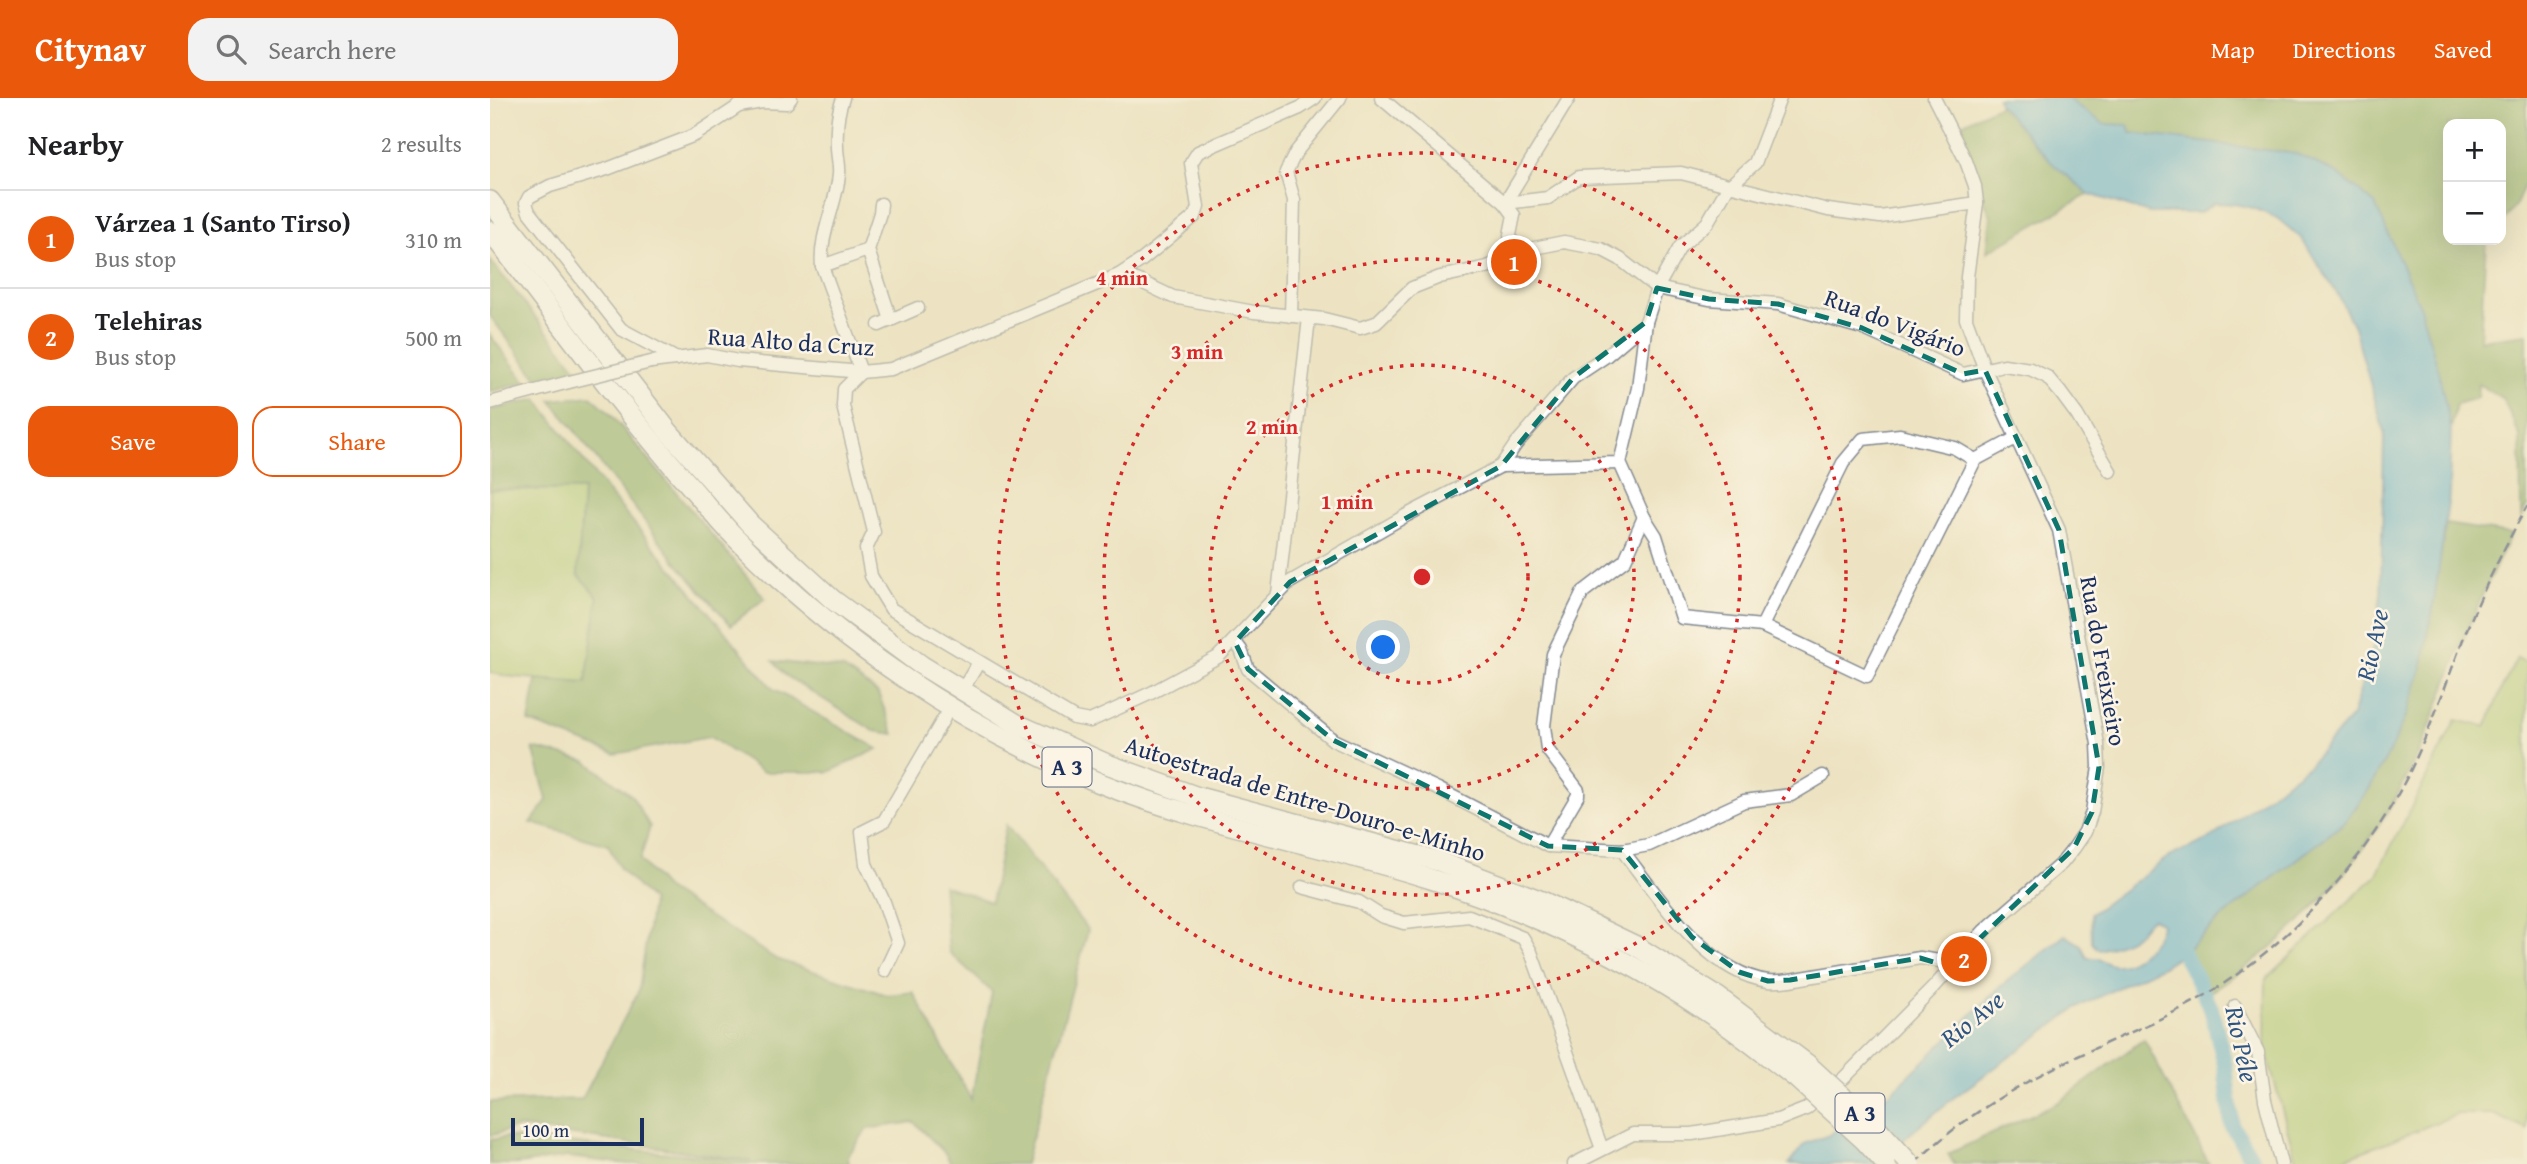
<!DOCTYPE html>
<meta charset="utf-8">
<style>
:root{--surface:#fff;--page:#f2f2f2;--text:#202124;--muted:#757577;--line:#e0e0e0;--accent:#ea580c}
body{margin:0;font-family:"Gentium Book Plus",serif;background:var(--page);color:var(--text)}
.controls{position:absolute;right:21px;top:21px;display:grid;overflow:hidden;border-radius:14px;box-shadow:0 7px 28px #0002}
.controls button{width:63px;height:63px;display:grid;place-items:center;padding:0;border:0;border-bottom:2px solid var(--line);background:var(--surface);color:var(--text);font:35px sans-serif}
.scale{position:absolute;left:21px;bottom:18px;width:133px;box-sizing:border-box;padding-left:7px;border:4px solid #1b2f5e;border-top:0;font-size:19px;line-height:24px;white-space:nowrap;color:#1b2f5e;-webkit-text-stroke:5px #fcf5e5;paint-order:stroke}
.you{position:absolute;left:894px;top:550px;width:24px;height:24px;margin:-18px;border:5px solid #fff;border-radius:50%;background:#1a73e8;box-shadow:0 0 0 10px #1a73e833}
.badge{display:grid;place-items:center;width:46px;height:46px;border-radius:50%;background:var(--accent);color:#fff;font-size:23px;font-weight:700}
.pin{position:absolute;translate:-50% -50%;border:4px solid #fff;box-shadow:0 2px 7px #0006}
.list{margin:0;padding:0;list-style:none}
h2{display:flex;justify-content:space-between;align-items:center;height:91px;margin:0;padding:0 28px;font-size:30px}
h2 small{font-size:23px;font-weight:400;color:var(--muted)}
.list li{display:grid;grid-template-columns:46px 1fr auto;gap:21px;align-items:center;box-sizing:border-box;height:98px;padding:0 28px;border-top:2px solid var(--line)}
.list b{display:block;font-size:26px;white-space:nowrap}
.list p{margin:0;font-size:23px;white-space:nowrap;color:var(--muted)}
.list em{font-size:23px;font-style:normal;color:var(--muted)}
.actions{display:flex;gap:14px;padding:21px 28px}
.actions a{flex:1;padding:16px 0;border:2px solid var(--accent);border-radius:21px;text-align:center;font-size:24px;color:var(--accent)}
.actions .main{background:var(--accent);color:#fff}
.icon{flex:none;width:38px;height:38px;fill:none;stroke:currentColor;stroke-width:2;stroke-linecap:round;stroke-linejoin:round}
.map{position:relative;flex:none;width:2037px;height:1066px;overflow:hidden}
header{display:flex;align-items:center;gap:42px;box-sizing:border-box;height:98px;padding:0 35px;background:var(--accent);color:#fff}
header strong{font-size:33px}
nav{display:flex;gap:38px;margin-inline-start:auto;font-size:24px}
.search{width:490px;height:63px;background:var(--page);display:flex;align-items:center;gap:18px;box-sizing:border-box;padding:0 24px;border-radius:21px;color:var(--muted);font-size:26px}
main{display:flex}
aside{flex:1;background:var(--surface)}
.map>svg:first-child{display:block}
.green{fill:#a9c86f;stroke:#627c66;stroke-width:2}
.forest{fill:#86ac62;stroke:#506e60;stroke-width:2}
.water{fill:#5aafd6;stroke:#3a6f9a;stroke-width:2}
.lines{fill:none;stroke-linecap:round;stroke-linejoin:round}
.river{stroke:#5aafd6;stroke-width:16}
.minor-casing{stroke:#848990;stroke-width:15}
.highway-casing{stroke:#848990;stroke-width:22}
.minor{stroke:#fff;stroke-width:12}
.highway{stroke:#fff;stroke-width:19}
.rail{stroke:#1b2f5e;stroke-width:2.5;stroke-dasharray:10 5;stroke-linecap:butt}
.minor-bridge-casing{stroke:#848990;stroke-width:15;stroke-linecap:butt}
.highway-bridge-casing{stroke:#848990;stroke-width:22;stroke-linecap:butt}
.minor-bridge{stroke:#fff;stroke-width:12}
.highway-bridge{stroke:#fff;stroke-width:19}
.marked{fill:none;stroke:#0f766e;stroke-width:5;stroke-dasharray:14 9;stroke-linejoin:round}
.ring{fill:none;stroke:#d62828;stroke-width:3.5;stroke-dasharray:3.5 7}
.labels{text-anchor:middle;stroke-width:5;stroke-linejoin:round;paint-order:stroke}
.shield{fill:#fcf5e5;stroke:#5e6a86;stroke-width:2}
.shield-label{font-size:23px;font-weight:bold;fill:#1b2f5e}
.street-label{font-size:24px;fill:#1b2f5e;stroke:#fcf5e5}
.water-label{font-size:26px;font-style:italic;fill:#2e5582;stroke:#fcf5e5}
.centre{fill:#d62828;stroke:#fcf5e5;stroke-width:3.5}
.ring-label{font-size:21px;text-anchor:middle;font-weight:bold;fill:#d62828;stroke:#fcf5e5;stroke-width:5;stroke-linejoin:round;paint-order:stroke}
</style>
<header>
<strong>Citynav</strong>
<div class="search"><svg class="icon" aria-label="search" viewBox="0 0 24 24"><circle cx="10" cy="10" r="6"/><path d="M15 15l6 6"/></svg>Search here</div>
<nav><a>Map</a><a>Directions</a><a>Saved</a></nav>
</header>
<main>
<aside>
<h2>Nearby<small>2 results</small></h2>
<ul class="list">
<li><span class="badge">1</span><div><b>Várzea 1 (Santo Tirso)</b><p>Bus stop</p></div><em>310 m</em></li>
<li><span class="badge">2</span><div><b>Telehiras</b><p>Bus stop</p></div><em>500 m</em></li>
</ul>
<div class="actions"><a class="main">Save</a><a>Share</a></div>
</aside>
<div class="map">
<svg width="2037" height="1066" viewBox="0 0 2037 1066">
<rect width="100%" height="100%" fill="#fcf5e5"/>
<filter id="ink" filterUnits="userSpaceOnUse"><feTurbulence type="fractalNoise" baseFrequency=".0143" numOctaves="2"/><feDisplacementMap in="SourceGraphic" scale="14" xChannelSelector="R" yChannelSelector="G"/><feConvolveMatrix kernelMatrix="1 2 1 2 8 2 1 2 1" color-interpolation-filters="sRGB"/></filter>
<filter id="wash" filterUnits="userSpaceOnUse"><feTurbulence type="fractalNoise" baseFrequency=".00686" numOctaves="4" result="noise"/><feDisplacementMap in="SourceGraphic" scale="28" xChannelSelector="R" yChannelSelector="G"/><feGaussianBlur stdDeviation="1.57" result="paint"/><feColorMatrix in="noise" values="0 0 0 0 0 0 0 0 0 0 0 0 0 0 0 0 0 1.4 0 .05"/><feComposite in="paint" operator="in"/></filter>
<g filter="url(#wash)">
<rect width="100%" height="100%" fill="#ede3c2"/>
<g class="green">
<path d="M 0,391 L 93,392 L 88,476 L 108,499 L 96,585 L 23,579 L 0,575 Z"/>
<path d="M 2027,560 L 2037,565 L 2037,1032 L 2003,1016 L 1968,1016 L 1841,1066 L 1807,1066 L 1775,949 L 1776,881 L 1886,778 L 1966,622 L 1996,629 L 2012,590 Z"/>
</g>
<g class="forest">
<path d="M 1576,0 L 2037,0 L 2037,80 L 2026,107 L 2011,126 L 2011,26 L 1958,26 L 1958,142 L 1998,142 L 1996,145 L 1990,242 L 2037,236 L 2037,408 L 2031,419 L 2030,338 L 2013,301 L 1988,286 L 1987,300 L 1966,306 L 1961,331 L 1928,206 L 1885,106 L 1848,76 L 1807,56 L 1656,37 L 1641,35 L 1638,27 L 1614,26 Z"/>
<path d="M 1510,7 L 1562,65 L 1599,96 L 1497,154 L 1501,118 L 1463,30 Z"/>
<path d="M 0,162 L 90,275 L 51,285 L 0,218 Z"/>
<path d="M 0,237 L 36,284 L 0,294 Z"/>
<path d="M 101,298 L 117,312 L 275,500 L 241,527 L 191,470 L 61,302 Z"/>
<path d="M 47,301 L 117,393 L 283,591 L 388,651 L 339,674 L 273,674 L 220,639 L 125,656 L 39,624 L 46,582 L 96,585 L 108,499 L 88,477 L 93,392 L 0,391 L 0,312 Z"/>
<path d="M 1956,426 L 2021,436 C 2006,468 1990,500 1977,533 C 1958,579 1943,626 1921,671 C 1875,764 1801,846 1712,899 L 1694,854 L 1731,820 L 1855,724 L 1879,691 L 1916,618 L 1931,573 Z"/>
<path d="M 283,563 L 354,571 L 388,595 L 404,636 L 384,633 L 295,577 Z"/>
<path d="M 43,650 L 96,663 L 142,698 L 160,729 L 150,762 L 175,790 L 286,861 L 397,897 L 423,894 L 481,1001 L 502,894 L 459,854 L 453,787 L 501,804 L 516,727 L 598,832 L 535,1066 L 461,1066 L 455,1055 L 424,1024 L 377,1031 L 358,1058 L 359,1066 L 138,1066 L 78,1059 L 28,1066 L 0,1066 L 0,1042 L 16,1039 L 261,1063 L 29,1029 L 0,1038 L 0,1004 L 92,1001 L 149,892 L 162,803 L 130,771 L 118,747 L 41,725 L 57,702 Z"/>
<path d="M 1654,941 L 1719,1066 L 1464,1066 L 1458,1056 L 1569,1004 Z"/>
</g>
<path class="water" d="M 1507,0 L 1576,0 L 1614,26 L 1638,27 L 1641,35 L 1807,56 L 1848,76 L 1885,106 L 1929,206 L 1947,267 L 1961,331 L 1959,398 L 1943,511 L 1931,573 L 1916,618 L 1899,655 L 1879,691 L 1855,724 L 1731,820 L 1694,854 L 1673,868 L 1588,909 L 1462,1001 L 1420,1036 L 1388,1066 L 1299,1066 L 1314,1046 L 1339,1037 L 1402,994 L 1511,888 L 1575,837 L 1591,847 L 1597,860 C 1611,858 1612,865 1623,867 C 1642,870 1669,843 1671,826 L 1662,820 C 1655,825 1653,831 1647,836 C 1636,845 1622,849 1609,852 L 1602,845 L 1601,816 L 1678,759 L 1720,741 L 1819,667 L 1862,618 L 1885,543 L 1891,495 L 1894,334 L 1864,229 L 1848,197 L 1811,140 L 1787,120 L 1763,110 L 1744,106 L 1724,105 L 1710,115 L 1659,115 L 1599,96 L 1562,65 L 1510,7 Z"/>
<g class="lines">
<path class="river" d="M 1684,837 L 1721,910 L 1735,967 L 1742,1028 L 1765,1066"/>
</g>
</g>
<g filter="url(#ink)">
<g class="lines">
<g class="minor-casing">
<g id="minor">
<path d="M 353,0 C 347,16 346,32 347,49 C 347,58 350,67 349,77 C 346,108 329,137 332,168 L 371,274"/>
<path d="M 891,0 L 1015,105 L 1058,100 L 1089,79 L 1191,75 L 1338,112 L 1390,119 L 1487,105"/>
<path d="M 391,106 L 390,115 L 378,152 L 401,222"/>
<path d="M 1022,158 L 1020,137 L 1024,117 L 1015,105 L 1079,0"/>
<path d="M 332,168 L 378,152"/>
<path d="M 629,177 L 647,182 L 683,199 L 764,214 L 834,221 L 870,230 L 886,225 L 922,190 L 950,179 L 997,169 L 1044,150 L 1074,144 L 1111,151 L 1130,161 L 1167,190 L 1219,201 L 1288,206 L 1372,230 L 1473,276 L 1514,267 L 1540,271 L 1557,279 L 1570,294 L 1587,317 L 1620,373"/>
<path d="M 801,218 L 804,102 L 796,74 L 806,54 L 850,0"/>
<path d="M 389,227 L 428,210"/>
<path d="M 187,261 L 131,231 L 39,114 L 36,105 L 39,99 L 60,88 L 117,71 L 205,37 L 249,8 L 272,4 L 297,5 L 301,0"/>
<path d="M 161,264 L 217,257 L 248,263 L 371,274 L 401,271 L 629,177 L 652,162 L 705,118 L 708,109 L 701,65 L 708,54 L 810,10 L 825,0"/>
<path d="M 371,274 L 354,291 L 353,308 L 384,434 L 376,451 L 381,478 L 401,511 L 584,620 L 600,623 L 661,595 L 728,559 L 800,484 L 917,417 L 1011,368 L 1026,346 L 1083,280 L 1116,258 L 1156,224 L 1167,190 L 1190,149 L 1217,125 L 1238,89 L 1265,65 L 1290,0"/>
<path d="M 0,305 L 79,284"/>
<path d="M 1130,365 L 1154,419 L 1166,438 L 1192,520 L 1272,528 L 1377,578 L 1485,362 L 1526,340"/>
<path d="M 1011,368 L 1130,365 L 1148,290 L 1156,224"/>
<path d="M 788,496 L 819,220"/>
<path d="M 1272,528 L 1353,365 L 1373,341 L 1410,337 L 1465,350 L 1485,362"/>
<path d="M 745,544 L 751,552 L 758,571 L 843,642 L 948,691 L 1058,748 L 1132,752 C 1168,798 1216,875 1278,883 C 1285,884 1293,883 1300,882 L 1430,860 L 1449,863 L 1460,869"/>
<path d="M 477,584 L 489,564"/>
<path d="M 1058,748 L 1088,697 L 1088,692 L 1057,651 L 1054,628 L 1063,556 L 1093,494 L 1135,462 L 1154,419"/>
<path d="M 1132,752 L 1159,747 L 1254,703 L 1301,697 L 1333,678"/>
<path d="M 812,789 L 869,804 L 891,818 L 914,825 L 979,818 L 1033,840 L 1041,854 L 1112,1051"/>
<path d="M 395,873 L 408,845 L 394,804 L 376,766 L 372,734 L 394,723 L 454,620"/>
<path d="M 1745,908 L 1768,954 L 1775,1002 L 1791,1066"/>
<path d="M 1084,1066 L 1143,1036 L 1202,1036 L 1288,1022 L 1316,1011 L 1354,980 L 1444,889 L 1494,833 L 1572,765 L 1584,750 L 1595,734 L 1602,714 L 1609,669 L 1608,646 L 1569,432 L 1495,272 L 1476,221 L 1477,179 L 1487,105 L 1485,88 L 1476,63 L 1444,0"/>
</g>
</g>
<g class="highway-casing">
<g id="highway">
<path d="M 0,103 L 178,333 L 260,426 L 343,502 L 431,567 L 527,626 L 617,666 L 708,699 L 948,763 L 1052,803 L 1146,848 L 1228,899 L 1317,966"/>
<path d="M 0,133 C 64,216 125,301 193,380 C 211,400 227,421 246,440 C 349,545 474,629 610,685 C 717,728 832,746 941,781 C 1038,812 1131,857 1216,913 C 1247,933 1276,957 1306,980"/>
</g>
</g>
<use href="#minor" class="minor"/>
<use href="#highway" class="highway"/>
<path class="rail" d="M 1424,1066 C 1471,1020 1527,987 1586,959 C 1632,937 1681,919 1724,892 C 1808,838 1879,759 1922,669 C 1944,623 1960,574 1979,526 C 1996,486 2016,446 2037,408"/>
<g class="minor-bridge-casing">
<path id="minor-bridge" d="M 79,284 L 161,264"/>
</g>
<g class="highway-bridge-casing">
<g id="highway-bridge">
<path d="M 1317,966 L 1388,1031 L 1420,1066"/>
<path d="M 1306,980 L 1375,1043 L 1396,1066"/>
</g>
</g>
<use href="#minor-bridge" class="minor-bridge"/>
<use href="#highway-bridge" class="highway-bridge"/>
</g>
</g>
<path d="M0 0H2037V1066H0ZM 1167,190 L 1219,201 L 1288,206 L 1372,230 L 1473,276 L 1495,272 L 1569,432 L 1609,669 L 1602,714 L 1584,750 L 1460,869 L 1430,860 L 1300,882 L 1278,883 L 1249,874 L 1202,839 L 1132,752 L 1058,748 L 843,642 L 758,571 L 745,544 L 800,484 L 1011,368 L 1083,280 L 1156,224 Z" fill="#ede3c2" fill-opacity=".55" fill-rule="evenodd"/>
<path class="marked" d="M 1167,190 L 1219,201 L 1288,206 L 1372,230 L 1473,276 L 1495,272 L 1569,432 L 1609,669 L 1602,714 L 1584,750 L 1460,869 L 1430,860 L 1300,882 L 1278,883 L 1249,874 L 1202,839 L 1132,752 L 1058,748 L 843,642 L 758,571 L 745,544 L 800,484 L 1011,368 L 1083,280 L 1156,224 Z"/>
<g class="ring">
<circle cx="932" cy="479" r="106"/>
<circle cx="932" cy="479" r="212"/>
<circle cx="932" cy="479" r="318"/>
<circle cx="932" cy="479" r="424"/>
</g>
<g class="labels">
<g class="shield">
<rect x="552.5" y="649.5" width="49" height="39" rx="5"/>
<rect x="1345.5" y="995.5" width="49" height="39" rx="5"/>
</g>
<g class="shield-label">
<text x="577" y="677">A 3</text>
<text x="1370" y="1023">A 3</text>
</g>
<g class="street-label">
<text transform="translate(1405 225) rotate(21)" y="8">Rua do Vigário</text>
<text transform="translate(301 244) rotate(4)" y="8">Rua Alto da Cruz</text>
<text transform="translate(1613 563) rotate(80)" y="8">Rua do Freixieiro</text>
<text transform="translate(815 701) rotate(17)" y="8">Autoestrada de Entre-Douro-e-Minho</text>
</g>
<g class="water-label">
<text transform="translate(1882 547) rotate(-78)" y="9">Rio Ave</text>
<text transform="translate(1482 921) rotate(-39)" y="9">Rio Ave</text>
<text transform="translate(1752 946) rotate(78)" y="9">Rio Péle</text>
</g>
</g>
<circle cx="932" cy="479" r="10" class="centre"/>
<g class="ring-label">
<text x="632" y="187">4 min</text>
<text x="707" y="261">3 min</text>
<text x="782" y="336">2 min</text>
<text x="857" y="411">1 min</text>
</g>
</svg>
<div class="controls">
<button>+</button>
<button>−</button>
</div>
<div class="scale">100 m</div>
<div class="you"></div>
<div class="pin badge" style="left:1024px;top:164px">1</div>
<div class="pin badge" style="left:1474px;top:861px">2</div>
</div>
</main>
